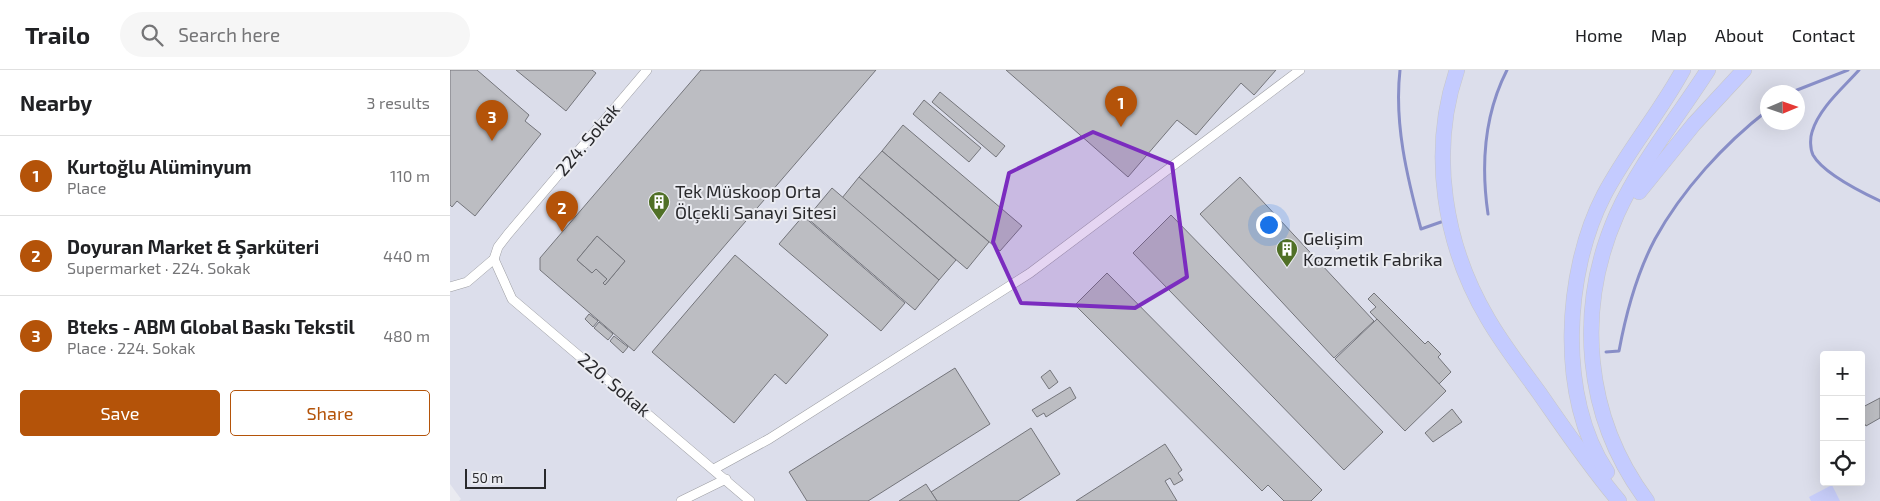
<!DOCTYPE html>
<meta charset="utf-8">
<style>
:root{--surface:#fff;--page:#f6f6f6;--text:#202124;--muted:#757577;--line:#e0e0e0;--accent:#b45309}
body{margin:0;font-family:"Exo 2",sans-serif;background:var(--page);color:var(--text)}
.controls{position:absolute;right:15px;bottom:15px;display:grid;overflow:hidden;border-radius:5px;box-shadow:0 5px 20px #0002}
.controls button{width:45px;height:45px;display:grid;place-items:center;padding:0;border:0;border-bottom:1px solid var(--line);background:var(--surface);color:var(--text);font:25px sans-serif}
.compass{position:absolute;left:1310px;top:15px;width:45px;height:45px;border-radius:50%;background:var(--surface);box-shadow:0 5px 20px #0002;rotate:88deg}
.scale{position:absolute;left:15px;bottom:12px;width:81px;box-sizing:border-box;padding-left:5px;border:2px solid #29292c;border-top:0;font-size:14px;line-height:18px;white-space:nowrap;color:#29292c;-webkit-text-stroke:4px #eaebf1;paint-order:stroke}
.you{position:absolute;left:818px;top:154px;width:18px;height:18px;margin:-12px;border:4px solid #fff;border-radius:50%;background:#1a73e8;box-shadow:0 0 0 8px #1a73e833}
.badge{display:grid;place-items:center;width:32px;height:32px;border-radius:50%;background:var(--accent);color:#fff;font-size:16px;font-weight:700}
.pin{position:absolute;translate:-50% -41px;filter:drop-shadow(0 1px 2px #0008)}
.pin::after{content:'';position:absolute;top:26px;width:18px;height:15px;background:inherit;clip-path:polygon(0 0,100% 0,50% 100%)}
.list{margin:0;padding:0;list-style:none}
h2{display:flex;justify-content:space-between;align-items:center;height:65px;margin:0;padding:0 20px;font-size:21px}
h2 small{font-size:16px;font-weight:400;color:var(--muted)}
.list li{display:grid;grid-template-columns:32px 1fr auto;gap:15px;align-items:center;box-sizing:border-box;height:80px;padding:0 20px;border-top:1px solid var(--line)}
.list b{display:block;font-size:19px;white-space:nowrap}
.list p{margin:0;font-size:16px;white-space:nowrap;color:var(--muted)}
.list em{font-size:16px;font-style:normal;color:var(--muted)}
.actions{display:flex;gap:10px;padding:15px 20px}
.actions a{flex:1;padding:11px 0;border:1px solid var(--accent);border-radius:5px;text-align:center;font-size:18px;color:var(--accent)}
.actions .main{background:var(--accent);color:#fff}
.icon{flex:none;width:28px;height:28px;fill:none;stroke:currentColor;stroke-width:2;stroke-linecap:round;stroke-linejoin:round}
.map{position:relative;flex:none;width:1430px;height:431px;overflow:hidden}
header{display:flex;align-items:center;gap:30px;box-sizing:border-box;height:70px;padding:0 25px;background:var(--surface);border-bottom:1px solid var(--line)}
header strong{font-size:24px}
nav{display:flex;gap:28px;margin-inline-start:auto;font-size:18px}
.search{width:350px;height:45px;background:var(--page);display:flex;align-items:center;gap:12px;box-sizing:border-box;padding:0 18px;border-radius:28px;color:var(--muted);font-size:19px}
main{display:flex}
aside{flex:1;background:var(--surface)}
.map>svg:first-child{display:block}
.built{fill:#dcdeeb;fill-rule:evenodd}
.green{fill:#c8cefa}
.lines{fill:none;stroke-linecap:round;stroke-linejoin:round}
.stream{stroke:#888ec7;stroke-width:3}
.building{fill:#bcbdc2;stroke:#74757b;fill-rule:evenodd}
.street-casing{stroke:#9d9ea3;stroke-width:10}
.highway-casing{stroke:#c7c7c8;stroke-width:16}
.street{stroke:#fff;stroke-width:9}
.highway{stroke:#c4cbff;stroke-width:15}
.marked{fill:#7b2cbf;fill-opacity:0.2;stroke:#7b2cbf;stroke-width:4;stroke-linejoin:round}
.labels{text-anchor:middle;stroke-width:4;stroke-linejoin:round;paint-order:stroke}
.street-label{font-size:18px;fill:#29292c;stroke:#eaebf1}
.poi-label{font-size:18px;fill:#29292c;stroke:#eaebf1;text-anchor:start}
</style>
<header>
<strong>Trailo</strong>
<div class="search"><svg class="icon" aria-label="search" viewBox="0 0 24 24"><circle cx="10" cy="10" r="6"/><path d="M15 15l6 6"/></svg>Search here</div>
<nav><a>Home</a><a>Map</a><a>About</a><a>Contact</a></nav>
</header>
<main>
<aside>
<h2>Nearby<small>3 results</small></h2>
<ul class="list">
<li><span class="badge">1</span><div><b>Kurtoğlu Alüminyum</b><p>Place</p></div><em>110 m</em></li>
<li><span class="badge">2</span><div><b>Doyuran Market &amp; Şarküteri</b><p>Supermarket · 224. Sokak</p></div><em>440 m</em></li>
<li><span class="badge">3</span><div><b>Bteks - ABM Global Baskı Tekstil</b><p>Place · 224. Sokak</p></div><em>480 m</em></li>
</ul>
<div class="actions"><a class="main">Save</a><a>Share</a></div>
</aside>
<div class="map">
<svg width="1430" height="431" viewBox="0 0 1430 431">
<rect width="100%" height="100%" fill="#eaebf1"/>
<path class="built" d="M 0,0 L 1430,0 L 1430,431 L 9,431 L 11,429 L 0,414 ZM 1318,22 L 1348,22 L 1348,52 L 1318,52 ZM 1374,285 L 1411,285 L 1411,412 L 1374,412 Z"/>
<path class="green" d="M 1382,415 L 1390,431 L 1361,431 L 1359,427 Z"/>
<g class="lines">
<g class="stream">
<path d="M 950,0 C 944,53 957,107 971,159 L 991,152"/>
<path d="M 1409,0 C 1393,18 1369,38 1362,62 C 1360,68 1360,79 1363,85 C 1373,103 1411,122 1430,131"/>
<path d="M 1342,22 L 1398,0"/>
<path d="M 1038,144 C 1031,96 1034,45 1057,0"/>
<path d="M 1156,282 L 1169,281 C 1176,243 1187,203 1205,169 C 1232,120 1274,74 1318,40"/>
</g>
</g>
<g class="building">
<path d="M 0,0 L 27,0 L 79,45 L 75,51 L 91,64 L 25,146 L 7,131 L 2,137 L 0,135 Z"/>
<path d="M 66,0 L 142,0 L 146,3 L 116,41 Z"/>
<path d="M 251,0 L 426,0 L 184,281 L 90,200 L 90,188 ZM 147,166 L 175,191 L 155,215 L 153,213 L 157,209 L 146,199 L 142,203 L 127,190 Z"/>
<path d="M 556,0 L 826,0 L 804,25 L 791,13 L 746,65 L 727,50 L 678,107 Z"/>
<path d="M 490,22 L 555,76 L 546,87 L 482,32 Z"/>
<path d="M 474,30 L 531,78 L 519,92 L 463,44 Z"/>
<path d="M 453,55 L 572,156 L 550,181 L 432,81 Z"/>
<path d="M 432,81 L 539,172 L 517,199 L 409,107 Z"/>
<path d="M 409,107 L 506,190 L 489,210 L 392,128 Z"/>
<path d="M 790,107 L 924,251 L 884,288 L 750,144 Z"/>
<path d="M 382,118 L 489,210 L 465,240 L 357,148 Z"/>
<path d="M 721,145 L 933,362 L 894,400 L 683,183 Z"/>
<path d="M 353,146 L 455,233 L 431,261 L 329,174 Z"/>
<path d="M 147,166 L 175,191 L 155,215 L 153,213 L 157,209 L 146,199 L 142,203 L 127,190 Z"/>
<path d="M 285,185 L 378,265 L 336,314 L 325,304 L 284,353 L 202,282 Z"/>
<path d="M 657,203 L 872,420 L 861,431 L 834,431 L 818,415 L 812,421 L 625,235 Z"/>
<path d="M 924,223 L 975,274 L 978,271 L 991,284 L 988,287 L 1001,302 L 989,314 L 920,242 L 926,237 L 918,229 Z"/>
<path d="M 139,244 L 148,251 L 143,257 L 135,249 Z"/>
<path d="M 927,249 L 996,321 L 955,361 L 885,289 Z"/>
<path d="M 149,252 L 163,264 L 158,270 L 144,258 Z"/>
<path d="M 164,266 L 178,277 L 173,283 L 160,271 Z"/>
<path d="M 505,298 L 540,354 L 418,431 L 357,431 L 339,402 Z"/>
<path d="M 600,300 L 608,312 L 599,319 L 591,307 Z"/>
<path d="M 620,317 L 626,328 L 596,347 L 594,343 L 587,347 L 582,340 Z"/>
<path d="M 1430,328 L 1430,348 L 1416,356 L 1411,348 L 1411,338 Z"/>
<path d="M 1002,339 L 1012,352 L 983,372 L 975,363 Z"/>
<path d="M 581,358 L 610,404 L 568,431 L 487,431 L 481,422 Z"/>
<path d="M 715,374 L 732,400 L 728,403 L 733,410 L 724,415 L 720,408 L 715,411 L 727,431 L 626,431 Z"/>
<path d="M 476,414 L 487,431 L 449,431 Z"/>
</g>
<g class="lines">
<g class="street-casing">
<g id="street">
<path d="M 44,189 L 62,229 L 300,431"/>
<path d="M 44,189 L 48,177 L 58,164 L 197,0"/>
<path d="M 0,217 L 17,212 L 44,189"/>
<path d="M 264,399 L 319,369 L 580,203 L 850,0"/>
<path d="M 231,431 L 276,409"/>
</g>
</g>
<g class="highway-casing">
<g id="highway">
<path d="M 1007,0 C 979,82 994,175 1038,249 C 1053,275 1072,299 1090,324 C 1115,360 1140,397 1169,431"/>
<path d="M 1189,122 L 1244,54 L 1294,0"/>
<path d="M 1157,402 C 1107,328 1114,202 1154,125 C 1177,81 1209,44 1233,0"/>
<path d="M 1197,431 C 1134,347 1125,239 1167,144 C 1190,93 1228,47 1258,0"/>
</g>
</g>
<use href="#street" class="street"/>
<use href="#highway" class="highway"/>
</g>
<path class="marked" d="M 643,62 L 722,94 L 737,207 L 685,238 L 571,233 L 543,172 L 559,103 Z"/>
<defs>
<g id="building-pin" transform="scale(1.125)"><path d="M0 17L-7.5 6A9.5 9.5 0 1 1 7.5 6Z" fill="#507026" stroke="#eaebf1"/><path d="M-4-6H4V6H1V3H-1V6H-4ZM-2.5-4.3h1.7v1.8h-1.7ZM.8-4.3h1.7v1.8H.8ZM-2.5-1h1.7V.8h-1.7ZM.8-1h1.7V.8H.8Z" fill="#fff"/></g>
</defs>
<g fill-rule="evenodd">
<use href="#building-pin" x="209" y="132"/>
<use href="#building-pin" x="837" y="179"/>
</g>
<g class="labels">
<g class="street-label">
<text transform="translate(138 70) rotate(-50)" y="6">224. Sokak</text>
<text transform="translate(164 315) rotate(40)" y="6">220. Sokak</text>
</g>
<g class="poi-label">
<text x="225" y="128">Tek Müskoop Orta<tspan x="225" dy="21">Ölçekli Sanayi Sitesi</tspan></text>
<text x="853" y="175">Gelişim<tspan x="853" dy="21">Kozmetik Fabrika</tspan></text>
</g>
</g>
</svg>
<div class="controls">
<button>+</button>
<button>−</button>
<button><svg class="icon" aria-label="locate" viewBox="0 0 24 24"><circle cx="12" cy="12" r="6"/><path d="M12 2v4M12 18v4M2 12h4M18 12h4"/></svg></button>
</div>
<svg class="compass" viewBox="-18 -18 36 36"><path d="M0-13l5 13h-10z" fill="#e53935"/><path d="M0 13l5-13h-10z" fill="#757577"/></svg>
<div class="scale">50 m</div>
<div class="you"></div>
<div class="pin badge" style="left:671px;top:57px">1</div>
<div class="pin badge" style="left:112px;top:162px">2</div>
<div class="pin badge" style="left:42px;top:71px">3</div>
</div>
</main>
